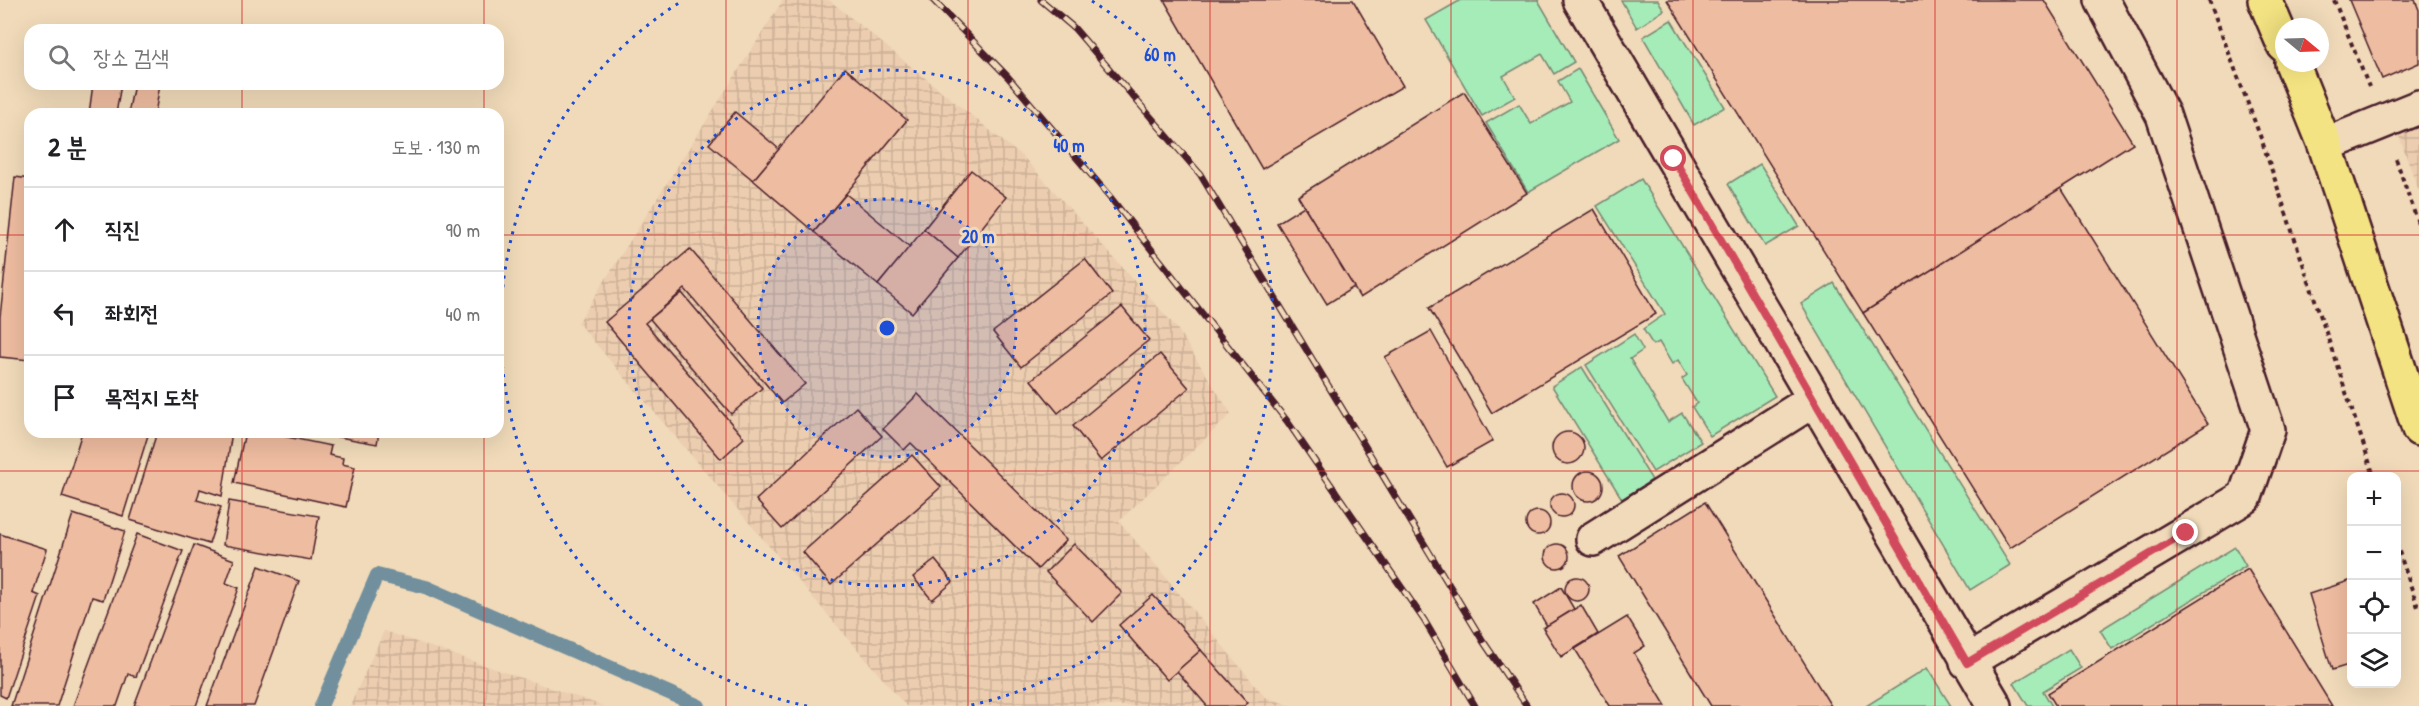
<!DOCTYPE html>
<html lang="ko">
<meta charset="utf-8">
<style>
:root{--surface:#fff;--page:#f2f2f2;--text:#202124;--muted:#757577;--line:#e0e0e0}
body{margin:0;font-family:"Patrick Hand","Poor Story",sans-serif;background:var(--page);color:var(--text)}
.controls{position:absolute;right:18px;bottom:18px;display:grid;overflow:hidden;border-radius:12px;box-shadow:0 6px 24px #0002}
.controls button{width:54px;height:54px;display:grid;place-items:center;padding:0;border:0;border-bottom:2px solid var(--line);background:var(--surface);color:var(--text);font:30px sans-serif}
.compass{position:absolute;left:2275px;top:18px;width:54px;height:54px;border-radius:50%;background:var(--surface);box-shadow:0 6px 24px #0002;rotate:109deg}
.stop{position:absolute;width:18px;height:18px;margin:-14px;border:4px solid #d1495b;border-radius:50%;background:#fff}
.stop.end{background:#d1495b;border-color:#fff;box-shadow:0 2px 6px #0008}
.list{margin:0;padding:0;list-style:none}
h2{display:flex;justify-content:space-between;align-items:center;height:78px;margin:0;padding:0 24px;font-size:26px}
h2 small{font-size:20px;font-weight:400;color:var(--muted)}
.list li{display:grid;grid-template-columns:39px 1fr auto;gap:18px;align-items:center;box-sizing:border-box;height:84px;padding:0 24px;border-top:2px solid var(--line)}
.list b{display:block;font-size:22px;white-space:nowrap}
.list em{font-size:20px;font-style:normal;color:var(--muted)}
.icon{flex:none;width:33px;height:33px;fill:none;stroke:currentColor;stroke-width:2;stroke-linecap:round;stroke-linejoin:round}
.map{position:relative;flex:none;width:2419px;height:706px;overflow:hidden}
.search{position:absolute;background:var(--surface);box-shadow:0 6px 24px #0002;left:24px;top:24px;width:480px;height:66px;display:flex;align-items:center;gap:15px;box-sizing:border-box;padding:0 21px;border-radius:18px;color:var(--muted);font-size:22px}
.panel{position:absolute;background:var(--surface);box-shadow:0 6px 24px #0002;left:24px;top:108px;width:480px;height:330px;border-radius:18px}
.map>svg:first-child{display:block}
.industrial{fill:url(#industrial-grid)}
.green{fill:#a5ecb9;stroke:#788672;stroke-width:1.5}
.lines{fill:none;stroke-linecap:round;stroke-linejoin:round}
.stream{stroke:#718f9d;stroke-width:14}
.building{fill:#eebca0;stroke:#4a1f2b;stroke-width:1.5}
.minor-casing{stroke:#4a1f2b;stroke-width:38}
.major-casing{stroke:#4a1f2b;stroke-width:38}
.path{stroke:#4a1f2b;stroke-width:4;stroke-dasharray:4.5 4.5;stroke-linecap:butt}
.minor{stroke:#f0dab9;stroke-width:33}
.major{stroke:#f4e382;stroke-width:33}
.rail-casing{stroke:#4a1f2b;stroke-width:7}
.rail{stroke:#f0dab9;stroke-width:4.5;stroke-dasharray:14;stroke-linecap:butt}
.route{stroke:#d1495b;stroke-width:8}
.grid{fill:none;stroke:#d62828;stroke-width:1.5;stroke-opacity:0.55}
.ring{fill:none;stroke:#1d4ed8;stroke-width:3;stroke-dasharray:3 6}
.centre{fill:#1d4ed8;stroke:#f0dab9;stroke-width:3}
.ring-label{font-size:18px;text-anchor:middle;font-weight:bold;fill:#1d4ed8;stroke:#f0dab9;stroke-width:6;stroke-linejoin:round;paint-order:stroke}
</style>
<div class="map">
<svg width="2419" height="706" viewBox="0 0 2419 706">
<defs>
<pattern id="industrial-grid" width="8" height="8" patternUnits="userSpaceOnUse" patternTransform="scale(1.5)"><rect width="8" height="8" fill="#eccdaf"/><path d="M0 4h8M4 0v8" fill="none" stroke="#ccb097"/></pattern>
</defs>
<rect width="100%" height="100%" fill="#f0dab9"/>
<filter id="ink" filterUnits="userSpaceOnUse"><feTurbulence type="fractalNoise" baseFrequency=".0167" numOctaves="2"/><feDisplacementMap in="SourceGraphic" scale="12" xChannelSelector="R" yChannelSelector="G"/><feConvolveMatrix kernelMatrix="1 2 1 2 8 2 1 2 1" color-interpolation-filters="sRGB"/></filter>
<g filter="url(#ink)">
<g class="industrial">
<path d="M 783,0 L 829,0 L 1025,159 L 1176,327 L 1231,414 L 1119,521 L 1265,697 L 1292,706 L 906,706 L 578,323 Z"/>
<path d="M 2419,128 L 2419,191 L 2399,136 Z"/>
<path d="M 384,631 L 603,706 L 350,706 Z"/>
</g>
<g class="green">
<path d="M 1461,0 L 1538,0 L 1574,62 L 1554,74 L 1542,54 L 1503,76 L 1515,97 L 1482,116 L 1426,20 Z"/>
<path d="M 1621,0 L 1658,0 L 1664,10 L 1637,28 Z"/>
<path d="M 1671,20 L 1725,107 L 1694,125 L 1643,37 Z"/>
<path d="M 1578,69 L 1619,139 L 1528,192 L 1486,123 L 1519,104 L 1531,124 L 1570,102 L 1558,81 Z"/>
<path d="M 1760,164 L 1799,226 L 1765,246 L 1728,184 Z"/>
<path d="M 1641,179 L 1775,396 L 1710,436 L 1692,407 L 1697,403 L 1682,379 L 1687,375 L 1678,360 L 1672,364 L 1659,342 L 1653,345 L 1643,329 L 1665,314 L 1597,206 Z"/>
<path d="M 1834,283 L 2010,565 L 1970,590 L 1801,304 Z"/>
<path d="M 1634,334 L 1643,350 L 1630,359 L 1668,422 L 1682,413 L 1701,442 L 1653,472 L 1586,365 Z"/>
<path d="M 1582,367 L 1652,480 L 1622,499 L 1552,386 Z"/>
<path d="M 2235,547 L 2246,566 L 2112,649 L 2100,630 Z"/>
<path d="M 2069,649 L 2081,668 L 2043,691 L 2052,706 L 2028,706 L 2014,683 Z"/>
<path d="M 1927,668 L 1951,706 L 1866,706 Z"/>
</g>
<g class="lines">
<path class="stream" d="M 321,706 L 377,575 L 426,587 L 699,706"/>
</g>
<g class="building">
<path d="M 1164,0 L 1353,0 L 1403,86 L 1262,169 Z"/>
<path d="M 1667,0 L 2044,0 L 2133,143 L 1863,313 Z"/>
<path d="M 2349,0 L 2415,0 L 2419,10 L 2419,63 L 2382,79 Z"/>
<path d="M 845,68 L 907,120 L 814,232 L 753,180 Z"/>
<path d="M 93,84 L 121,84 L 116,114 L 89,114 Z"/>
<path d="M 134,84 L 160,84 L 155,114 L 128,114 Z"/>
<path d="M 1464,92 L 1527,193 L 1360,298 L 1298,196 Z"/>
<path d="M 735,112 L 779,149 L 753,180 L 709,144 Z"/>
<path d="M 971,170 L 1006,197 L 958,258 L 924,229 Z"/>
<path d="M 15,177 L 30,179 L 30,360 L 0,357 L 0,317 Z"/>
<path d="M 2061,188 L 2208,424 L 2010,548 L 1863,313 Z"/>
<path d="M 846,194 L 910,247 L 878,285 L 814,232 Z"/>
<path d="M 1304,206 L 1354,287 L 1327,304 L 1277,223 Z"/>
<path d="M 1594,209 L 1656,314 L 1492,413 L 1429,308 Z"/>
<path d="M 924,229 L 958,258 L 912,313 L 878,285 Z"/>
<path d="M 690,249 L 805,384 L 782,403 L 685,289 L 645,323 L 744,438 L 721,459 L 605,322 Z"/>
<path d="M 1085,259 L 1112,294 L 1021,367 L 993,332 Z"/>
<path d="M 682,293 L 762,388 L 731,414 L 650,319 Z"/>
<path d="M 1122,307 L 1149,340 L 1058,413 L 1031,380 Z"/>
<path d="M 1431,331 L 1493,441 L 1447,467 L 1385,357 Z"/>
<path d="M 1160,354 L 1189,388 L 1101,461 L 1073,426 Z"/>
<path d="M 918,394 L 1066,540 L 1038,569 L 911,443 L 904,450 L 883,429 Z"/>
<path d="M 856,407 L 882,436 L 782,529 L 756,500 Z"/>
<path d="M 82,432 L 149,432 L 123,516 L 62,497 Z"/>
<path d="M 157,432 L 232,432 L 222,496 L 200,489 L 197,500 L 221,507 L 209,544 L 130,520 Z"/>
<path d="M 245,432 L 263,432 L 331,446 L 329,455 L 343,458 L 342,464 L 355,467 L 346,507 L 234,483 Z"/>
<path d="M 311,432 L 379,432 L 377,444 Z"/>
<circle cx="1568" cy="448" r="16"/>
<path d="M 912,455 L 941,487 L 831,585 L 803,552 Z"/>
<circle cx="1588" cy="486" r="15"/>
<circle cx="1562" cy="505" r="12"/>
<path d="M 229,501 L 319,516 L 311,560 L 223,545 Z"/>
<path d="M 1705,502 L 1831,706 L 1711,706 L 1619,556 Z"/>
<circle cx="1538" cy="523" r="12"/>
<path d="M 73,514 L 125,531 L 103,600 L 92,597 L 57,706 L 11,706 Z"/>
<path d="M 0,534 L 47,549 L 33,593 L 40,596 L 6,698 L 0,695 Z"/>
<path d="M 137,534 L 183,551 L 136,677 L 128,674 L 117,706 L 73,706 Z"/>
<circle cx="1557" cy="556" r="12"/>
<path d="M 1074,544 L 1122,593 L 1093,622 L 1046,572 Z"/>
<path d="M 194,545 L 234,560 L 226,583 L 239,588 L 196,706 L 134,706 Z"/>
<path d="M 935,560 L 953,582 L 932,600 L 913,577 Z"/>
<path d="M 259,566 L 299,581 L 254,706 L 207,706 Z"/>
<path d="M 2248,569 L 2332,706 L 2056,706 L 2048,693 Z"/>
<circle cx="1577" cy="589" r="12"/>
<path d="M 2352,580 L 2352,664 L 2332,670 L 2309,594 Z"/>
<path d="M 1561,587 L 1574,609 L 1547,626 L 1534,604 Z"/>
<path d="M 1153,595 L 1201,650 L 1167,680 L 1119,625 Z"/>
<path d="M 1581,605 L 1598,634 L 1561,657 L 1543,628 Z"/>
<path d="M 1627,617 L 1645,646 L 1634,653 L 1666,706 L 1610,706 L 1575,649 Z"/>
<path d="M 1201,650 L 1248,703 L 1244,706 L 1207,706 L 1177,671 Z"/>
</g>
<g class="lines">
<g class="minor-casing">
<g id="minor">
<path d="M 1580,0 L 1995,706"/>
<path d="M 2325,145 L 2419,107"/>
<path d="M 1593,539 L 1815,399"/>
<path d="M 1967,662 L 2245,497 L 2268,430 L 2163,115 L 2102,0"/>
</g>
</g>
<g class="major-casing">
<g id="major">
<path d="M 2265,0 L 2284,45"/>
<path d="M 2292,63 L 2325,145 L 2419,429"/>
</g>
</g>
<g class="path">
<path d="M 2209,0 L 2262,141 L 2374,476"/>
<path d="M 2334,0 L 2369,87"/>
<path d="M 2396,159 L 2419,226"/>
<path d="M 2396,543 L 2419,610"/>
</g>
<use href="#minor" class="minor"/>
<use href="#major" class="major"/>
<g class="rail-casing">
<g id="rail">
<path d="M 933,0 L 1008,77 L 1110,197 L 1287,421 L 1424,620 L 1475,706"/>
<path d="M 1041,0 L 1074,28 L 1200,174 L 1483,641 L 1527,706"/>
</g>
</g>
<use href="#rail" class="rail"/>
</g>
</g>
<g class="lines" filter="url(#ink)">
<path class="route" d="M 1674,159 L 1967,663 L 2186,533"/>
</g>
<path class="grid" d="M 242,0 L 242,30M 484,0 L 484,30M 726,0 L 726,706M 968,0 L 968,706M 1210,0 L 1210,706M 1451,0 L 1451,706M 1693,0 L 1693,706M 1935,0 L 1935,706M 2177,0 L 2177,706M 242,84 L 242,114M 484,84 L 484,114M 0,235 L 30,235M 498,235 L 2419,235M 242,432 L 242,706M 484,432 L 484,706M 0,471 L 2419,471"/>
<circle cx="887" cy="328" r="129" fill="#1d4ed8" fill-opacity=".12"/>
<g class="ring">
<circle cx="887" cy="328" r="129"/>
<circle cx="887" cy="328" r="258"/>
<path d="M807 706A386 386 0 0 1 682 1M1092 1A386 386 0 0 1 967 706"/>
</g>
<circle cx="887" cy="328" r="9" class="centre"/>
<g class="ring-label">
<text x="1160" y="61">60 m</text>
<text x="1069" y="152">40 m</text>
<text x="978" y="243">20 m</text>
</g>
</svg>
<div class="controls">
<button>+</button>
<button>−</button>
<button><svg class="icon" aria-label="locate" viewBox="0 0 24 24"><circle cx="12" cy="12" r="6"/><path d="M12 2v4M12 18v4M2 12h4M18 12h4"/></svg></button>
<button><svg class="icon" aria-label="layers" viewBox="0 0 24 24"><path d="M12 4l9 5-9 5-9-5zM3 14l9 5 9-5"/></svg></button>
</div>
<svg class="compass" viewBox="-18 -18 36 36"><path d="M0-13l5 13h-10z" fill="#e53935"/><path d="M0 13l5-13h-10z" fill="#757577"/></svg>
<div class="stop" style="left:1674px;top:159px"></div>
<div class="stop end" style="left:2186px;top:533px"></div>
<div class="search"><svg class="icon" aria-label="search" viewBox="0 0 24 24"><circle cx="10" cy="10" r="6"/><path d="M15 15l6 6"/></svg>장소 검색</div>
<section class="panel">
<h2>2 분<small>도보 · 130 m</small></h2>
<ul class="list">
<li><svg class="icon" aria-label="ahead" viewBox="0 0 24 24"><path d="M12 20V5M6 11l6-6 6 6"/></svg><div><b>직진</b></div><em>90 m</em></li>
<li><svg class="icon" aria-label="left" viewBox="0 0 24 24"><path d="M17 20v-9H6M10 6l-5 5 5 5"/></svg><div><b>좌회전</b></div><em>40 m</em></li>
<li><svg class="icon" aria-label="arrive" viewBox="0 0 24 24"><path d="M6 21V4h12l-3 4 3 4H6"/></svg><div><b>목적지 도착</b></div></li>
</ul>
</section>
</div>
